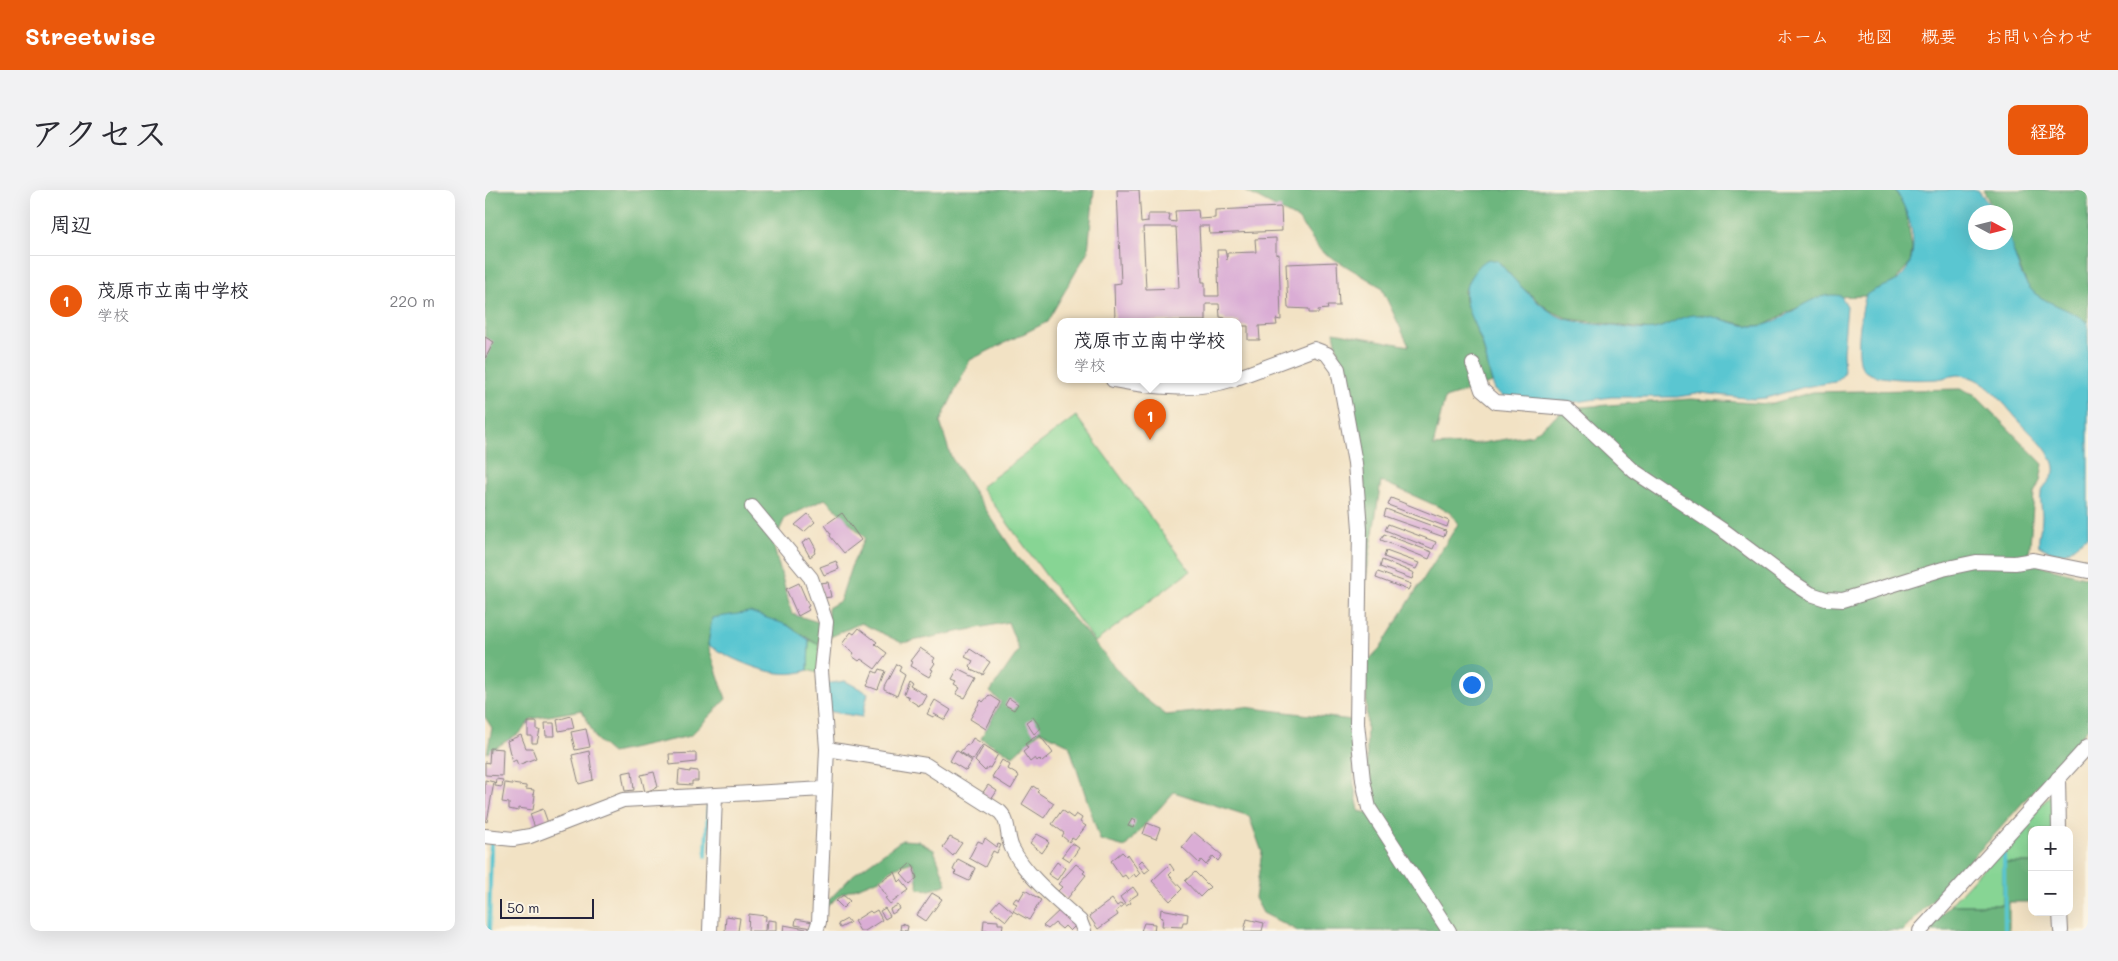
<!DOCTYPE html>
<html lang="ja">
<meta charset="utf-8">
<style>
:root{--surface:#fff;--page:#f2f2f3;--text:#2b2b33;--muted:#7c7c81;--line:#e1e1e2;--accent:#ea580c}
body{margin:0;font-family:Mali,"Klee One",sans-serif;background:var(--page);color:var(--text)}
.controls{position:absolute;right:15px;bottom:15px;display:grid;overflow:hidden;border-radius:10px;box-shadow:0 5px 20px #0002}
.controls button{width:45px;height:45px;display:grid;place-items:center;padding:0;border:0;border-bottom:1px solid var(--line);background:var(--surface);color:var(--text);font:25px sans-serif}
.compass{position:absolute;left:1483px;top:15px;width:45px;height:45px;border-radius:50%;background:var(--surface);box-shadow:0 5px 20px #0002;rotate:97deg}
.scale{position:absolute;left:15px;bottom:12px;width:94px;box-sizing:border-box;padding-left:5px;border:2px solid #22223b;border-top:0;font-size:14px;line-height:18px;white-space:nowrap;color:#22223b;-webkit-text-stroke:4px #fcf5e5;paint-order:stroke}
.you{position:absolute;left:986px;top:494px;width:18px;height:18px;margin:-12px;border:4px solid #fff;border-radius:50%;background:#1a73e8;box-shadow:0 0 0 8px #1a73e833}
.badge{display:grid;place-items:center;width:32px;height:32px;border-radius:50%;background:var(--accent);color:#fff;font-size:16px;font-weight:700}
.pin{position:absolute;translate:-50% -41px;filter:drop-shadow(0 1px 2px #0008)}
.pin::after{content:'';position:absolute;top:26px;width:18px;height:15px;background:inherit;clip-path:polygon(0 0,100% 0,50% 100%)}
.popup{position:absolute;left:572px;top:128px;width:185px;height:65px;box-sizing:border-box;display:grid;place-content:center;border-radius:10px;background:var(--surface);filter:drop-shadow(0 1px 4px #0005);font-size:16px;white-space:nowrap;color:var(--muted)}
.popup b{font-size:19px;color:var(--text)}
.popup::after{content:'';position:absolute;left:50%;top:100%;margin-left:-10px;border:10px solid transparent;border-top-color:var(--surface)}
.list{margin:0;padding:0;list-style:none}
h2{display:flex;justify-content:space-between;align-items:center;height:65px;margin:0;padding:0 20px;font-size:21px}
h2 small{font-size:16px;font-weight:400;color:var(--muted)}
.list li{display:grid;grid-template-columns:32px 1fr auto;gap:15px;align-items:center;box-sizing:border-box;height:90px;padding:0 20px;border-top:1px solid var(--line)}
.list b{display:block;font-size:19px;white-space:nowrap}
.list p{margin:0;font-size:16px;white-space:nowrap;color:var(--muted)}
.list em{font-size:16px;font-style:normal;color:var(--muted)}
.map{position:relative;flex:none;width:1603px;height:741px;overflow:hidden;border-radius:10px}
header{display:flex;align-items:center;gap:30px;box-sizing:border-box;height:70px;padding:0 25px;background:var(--accent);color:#fff}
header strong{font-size:24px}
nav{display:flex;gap:28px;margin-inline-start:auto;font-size:18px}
.intro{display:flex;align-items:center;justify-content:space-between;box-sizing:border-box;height:120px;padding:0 30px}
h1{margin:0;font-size:35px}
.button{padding:12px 22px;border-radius:10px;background:var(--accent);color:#fff;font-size:18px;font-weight:700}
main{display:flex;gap:30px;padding:0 30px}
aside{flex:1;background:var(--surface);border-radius:10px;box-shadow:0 5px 20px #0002}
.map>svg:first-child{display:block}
.green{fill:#87d594;stroke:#547c68}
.forest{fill:#6db67e;stroke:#486c5c}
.water{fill:#5ac6d1;stroke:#3e7486}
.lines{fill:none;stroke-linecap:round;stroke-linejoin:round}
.stream{stroke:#5ac6d1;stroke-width:4}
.building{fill:#daadd5;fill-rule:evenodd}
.minor-casing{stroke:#8a8280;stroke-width:16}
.minor{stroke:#fff;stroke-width:14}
</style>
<header>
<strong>Streetwise</strong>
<nav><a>ホーム</a><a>地図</a><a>概要</a><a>お問い合わせ</a></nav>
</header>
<div class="intro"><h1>アクセス</h1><a class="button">経路</a></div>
<main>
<aside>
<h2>周辺<small></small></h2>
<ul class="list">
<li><span class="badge">1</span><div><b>茂原市立南中学校</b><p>学校</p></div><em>220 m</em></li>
</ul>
</aside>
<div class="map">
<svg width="1603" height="741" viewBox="0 0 1603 741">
<rect width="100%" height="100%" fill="#fcf5e5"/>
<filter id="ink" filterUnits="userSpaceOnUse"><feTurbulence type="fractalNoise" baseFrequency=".02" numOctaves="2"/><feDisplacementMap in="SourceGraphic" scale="10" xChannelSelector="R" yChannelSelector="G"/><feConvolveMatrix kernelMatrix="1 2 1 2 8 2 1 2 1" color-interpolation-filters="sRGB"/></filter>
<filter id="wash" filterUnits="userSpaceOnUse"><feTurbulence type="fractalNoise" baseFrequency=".0096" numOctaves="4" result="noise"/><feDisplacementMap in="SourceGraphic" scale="20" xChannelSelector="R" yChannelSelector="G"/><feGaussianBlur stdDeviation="1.12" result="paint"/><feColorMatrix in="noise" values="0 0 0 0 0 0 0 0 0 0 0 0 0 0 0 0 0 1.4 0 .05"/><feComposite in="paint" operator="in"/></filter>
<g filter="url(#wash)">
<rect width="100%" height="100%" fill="#f2e2c4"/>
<g class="green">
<path d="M 591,226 L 705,381 L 610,452 L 496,297 Z"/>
<path d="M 324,450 L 334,455 L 333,483 L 323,480 Z"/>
<path d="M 1571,599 L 1571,640 L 1547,640 L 1547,673 L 1518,673 L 1518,715 L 1465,715 Z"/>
</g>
<g class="forest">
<path d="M 0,0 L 609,0 L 603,61 L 562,132 L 485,170 L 455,232 L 466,267 L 531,365 L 596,437 L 651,502 L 681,525 L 759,517 L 867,530 L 869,595 L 874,621 L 892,625 L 882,587 L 881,473 L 895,458 L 973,334 L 965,322 L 896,291 L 880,396 L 879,290 L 849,142 L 924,156 L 896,97 L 836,61 L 813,29 L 758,0 L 1410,0 L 1421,20 L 1427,59 L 1425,73 L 1409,92 L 1383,106 L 1339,107 L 1303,122 L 1280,135 L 1266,136 L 1215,125 L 1166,140 L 1084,129 L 1064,120 L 1034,95 L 1013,71 L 979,100 L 980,111 L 998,156 L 1007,193 L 960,208 L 948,256 L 997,253 L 1047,245 L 1082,218 L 1205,209 L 1284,214 L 1328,202 L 1475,199 L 1489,204 L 1558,274 L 1555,291 L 1549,303 L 1544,367 L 1561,377 L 1603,388 L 1603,538 L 1512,642 L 1418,741 L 813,741 L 778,723 L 770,708 L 777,662 L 764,626 L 689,602 L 640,657 L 615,650 L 584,555 L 555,541 L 528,566 L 496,548 L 516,512 L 505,502 L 534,460 L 523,432 L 417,453 L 376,433 L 343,448 L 343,418 L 355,411 L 366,377 L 380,348 L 340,309 L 300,328 L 288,354 L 307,424 L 336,433 L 334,455 L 302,435 L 227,428 L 223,455 L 241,509 L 205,546 L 127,563 L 111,549 L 97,520 L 46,529 L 36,542 L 2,563 L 7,538 L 0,527 Z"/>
<path d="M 1498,0 L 1603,0 L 1603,133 L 1554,107 L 1544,99 L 1521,45 L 1520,22 L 1510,22 Z"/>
<path d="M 417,650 L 433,651 L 449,660 L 462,694 L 445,700 L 433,699 L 431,683 L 427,672 L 409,678 L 397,688 L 356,704 L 339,719 L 339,715 L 368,685 Z"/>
<path d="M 1518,673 L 1547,673 L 1547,712 L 1524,712 L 1524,741 L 1442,741 L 1465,715 L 1518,715 Z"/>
</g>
<g class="water">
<path d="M 1410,0 L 1493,0 L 1510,22 L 1490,22 L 1490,52 L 1520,52 L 1521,39 C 1530,60 1534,95 1555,107 C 1570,116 1589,121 1603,133 L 1603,346 C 1582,360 1583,371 1554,356 C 1553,343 1557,337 1557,326 C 1557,318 1554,307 1557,300 C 1561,293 1571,286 1569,277 C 1566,260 1546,244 1535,232 C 1520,216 1504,191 1481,186 C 1471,183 1462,188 1452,189 C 1438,190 1386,191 1378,179 C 1369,166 1376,120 1381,105 C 1390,98 1400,97 1409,92 C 1441,72 1426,24 1410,0 Z"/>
<path d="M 1004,69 L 1013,71 C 1028,89 1056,120 1078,128 C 1094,133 1111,134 1127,136 C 1140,137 1156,141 1169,139 C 1185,136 1198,123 1215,125 C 1237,126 1256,140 1279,135 C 1300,131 1329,99 1356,106 L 1362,116 L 1358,162 L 1359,184 L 1350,192 L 1319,197 L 1281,208 L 1268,209 L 1217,203 L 1192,207 L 1126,207 L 1090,212 L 1023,210 L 1010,200 C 1004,186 1002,170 998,156 C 989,128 968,107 990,81 C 995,75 997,72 1004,69 Z"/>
<path d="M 265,422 L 302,435 L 324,450 L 323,480 C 293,492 250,471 223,455 L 227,428 Z"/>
<path d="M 360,491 L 383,503 L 377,527 L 342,521 L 340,494 Z"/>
</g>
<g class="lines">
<g class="stream">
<path d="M 1519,663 L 1520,741"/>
<path d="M 221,666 L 223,616"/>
<path d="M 4,741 L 6,652"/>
</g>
</g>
<g id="blocks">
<g class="building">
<path d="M 632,0 L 654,0 L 656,33 L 663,32 L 663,24 L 685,24 L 684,31 L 691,32 L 690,21 L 713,20 L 714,29 L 730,28 L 730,20 L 796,17 L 797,41 L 725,44 L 724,36 L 714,36 L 717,92 L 720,92 L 720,106 L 734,106 L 732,60 L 740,60 L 742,70 L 742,63 L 771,62 L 770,49 L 791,48 L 791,65 L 794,64 L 796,130 L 791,129 L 792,135 L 774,136 L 775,150 L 763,150 L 763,136 L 754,136 L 754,131 L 740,131 L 740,128 L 735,127 L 734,114 L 721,114 L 721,131 L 630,131 L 629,94 L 636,93 ZM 658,37 L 691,37 L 694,98 L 661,99 Z"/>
<path d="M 852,72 L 854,116 L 842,116 L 843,119 L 833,120 L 834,123 L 824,123 L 824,119 L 803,118 L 801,74 Z"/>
<path d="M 0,147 L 9,152 L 0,169 Z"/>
<path d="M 906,308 L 964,331 L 962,337 L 903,315 Z"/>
<path d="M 901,319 L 961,341 L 959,347 L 899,326 Z"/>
<path d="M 357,323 L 376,350 L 359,363 L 345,346 L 346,344 L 340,335 Z"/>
<path d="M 323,324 L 330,332 L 319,342 L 310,335 Z"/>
<path d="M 903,334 L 951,352 L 948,359 L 900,340 Z"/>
<path d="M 899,344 L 947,362 L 944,369 L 896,350 Z"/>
<path d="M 325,348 L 331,359 L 329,361 L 330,363 L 325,367 L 317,353 Z"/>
<path d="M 901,361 L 934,373 L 931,379 L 899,367 Z"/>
<path d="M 897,370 L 929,383 L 927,389 L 895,377 Z"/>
<path d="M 351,371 L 354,379 L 339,385 L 335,377 Z"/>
<path d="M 893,382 L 926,394 L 923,400 L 891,388 Z"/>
<path d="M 343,392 L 346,407 L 338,408 L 335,393 Z"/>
<path d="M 314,393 L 324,416 L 322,417 L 324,420 L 313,426 L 301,399 Z"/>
<path d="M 374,438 L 392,452 L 390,454 L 402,463 L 390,479 L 376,469 L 374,471 L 367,466 L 369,463 L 357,454 L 366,442 L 369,444 Z"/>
<path d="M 435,458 L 450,468 L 448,471 L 450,473 L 446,479 L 448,480 L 444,487 L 425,476 L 427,472 L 425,471 Z"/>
<path d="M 485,459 L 505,472 L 497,484 L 486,479 L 487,478 L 485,476 L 488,471 L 480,467 Z"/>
<path d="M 411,474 L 416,477 L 414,481 L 420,485 L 412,506 L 399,500 L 399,497 Z"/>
<path d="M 394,479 L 400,481 L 393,500 L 382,496 L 388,481 L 392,483 Z"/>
<path d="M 473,479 L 491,488 L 480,508 L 471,504 L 475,498 L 470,495 L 472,492 L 467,490 Z"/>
<path d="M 424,491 L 427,493 L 425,496 L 442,506 L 437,515 L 435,514 L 434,516 L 423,509 L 424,507 L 419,504 Z"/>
<path d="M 504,505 L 515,512 L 501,539 L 485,529 L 496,510 L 498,512 Z"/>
<path d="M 524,508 L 533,514 L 529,520 L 520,515 Z"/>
<path d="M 450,510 L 466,520 L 460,530 L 449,524 L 448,527 L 442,524 Z"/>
<path d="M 86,526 L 89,538 L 74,541 L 72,530 Z"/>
<path d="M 548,527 L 556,538 L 549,544 L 541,532 Z"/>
<path d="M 43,532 L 52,532 L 52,540 L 55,540 L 52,553 L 47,553 L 47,546 L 43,546 Z"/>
<path d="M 60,533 L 69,533 L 70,546 L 61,546 Z"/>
<path d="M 101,539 L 105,557 L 90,560 L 86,542 Z"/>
<path d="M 554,544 L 568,563 L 557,572 L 554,569 L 552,571 L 550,568 L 545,572 L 538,562 L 543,558 L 540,554 Z"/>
<path d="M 36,545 L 41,558 L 47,558 L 51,568 L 33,575 L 31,570 L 27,572 L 22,551 Z"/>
<path d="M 488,548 L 498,554 L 488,570 L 475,562 L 482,554 L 484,555 Z"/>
<path d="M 499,555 L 513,564 L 505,578 L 503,577 L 500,581 L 490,571 Z"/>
<path d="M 5,558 L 18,559 L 17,586 L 0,585 L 0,572 L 4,573 Z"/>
<path d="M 471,560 L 487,571 L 481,581 L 465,571 Z"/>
<path d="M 104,561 L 108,590 L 94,594 L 87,565 Z"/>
<path d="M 211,563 L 211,572 L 185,575 L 184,564 Z"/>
<path d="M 517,570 L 525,575 L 523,579 L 534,586 L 526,599 L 507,587 Z"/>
<path d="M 194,580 L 205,582 L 205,580 L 213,581 L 213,591 L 207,591 L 207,595 L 193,594 Z"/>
<path d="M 147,581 L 149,600 L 140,601 L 137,583 Z"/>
<path d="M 169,582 L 173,597 L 160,602 L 156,585 Z"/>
<path d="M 11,589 L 18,590 L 17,597 L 10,596 Z"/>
<path d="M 0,590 L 9,592 L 2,632 L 0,631 Z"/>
<path d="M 20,593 L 41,596 L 41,599 L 49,600 L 48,605 L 50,605 L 48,620 L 33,618 L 33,621 L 24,619 L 24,613 L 17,612 Z"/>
<path d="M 503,595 L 512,601 L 506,610 L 497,604 Z"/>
<path d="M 548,596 L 554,600 L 552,602 L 569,613 L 559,628 L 537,614 Z"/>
<path d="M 58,619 L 63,633 L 50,638 L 45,624 Z"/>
<path d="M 577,620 L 588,628 L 591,624 L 597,628 L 595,632 L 601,636 L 590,650 L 587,648 L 584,652 L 577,646 L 579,643 L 567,634 Z"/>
<path d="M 647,629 L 651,631 L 648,638 L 643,636 Z"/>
<path d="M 662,633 L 675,638 L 671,649 L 658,644 Z"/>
<path d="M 709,642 L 737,665 L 733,671 L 728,666 L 721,675 L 716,670 L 714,673 L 697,657 Z"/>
<path d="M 552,644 L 563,650 L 562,651 L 564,653 L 557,663 L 545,653 Z"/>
<path d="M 465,647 L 477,653 L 468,666 L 458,657 Z"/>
<path d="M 500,648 L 512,657 L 513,654 L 516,655 L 512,663 L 508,661 L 500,677 L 484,668 L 493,651 L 498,653 Z"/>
<path d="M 587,653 L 594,658 L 585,671 L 577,666 Z"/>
<path d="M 637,662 L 641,666 L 642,664 L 655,683 L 651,687 L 649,684 L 643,689 L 640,685 L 637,687 L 626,671 Z"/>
<path d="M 473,669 L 490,678 L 484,691 L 469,684 L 471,682 L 468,680 Z"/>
<path d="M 657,670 L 665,679 L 660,683 L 653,674 Z"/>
<path d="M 572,672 L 580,678 L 572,690 L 563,684 Z"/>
<path d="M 426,673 L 430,679 L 429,680 L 432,688 L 425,694 L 416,684 L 419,681 L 418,680 Z"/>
<path d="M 591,674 L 600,681 L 598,683 L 601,685 L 582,709 L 573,701 L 577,697 L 573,694 Z"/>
<path d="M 685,674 L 689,680 L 684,685 L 697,699 L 685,711 L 667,691 Z"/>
<path d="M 410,682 L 414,692 L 416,690 L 424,700 L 405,714 L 400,708 L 402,707 L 393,693 Z"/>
<path d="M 710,682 L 725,697 L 715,707 L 700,691 Z"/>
<path d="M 648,697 L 653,704 L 644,710 L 646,713 L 641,716 L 635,707 Z"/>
<path d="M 540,700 L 556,710 L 544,730 L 528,721 L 532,714 L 528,712 L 531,708 L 534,710 Z"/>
<path d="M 447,703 L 457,709 L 441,731 L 432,725 Z"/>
<path d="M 358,705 L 365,711 L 358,718 L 351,711 Z"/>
<path d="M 627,709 L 632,716 L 636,713 L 638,716 L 631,721 L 633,725 L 613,739 L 604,726 Z"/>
<path d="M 514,710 L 528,722 L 521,731 L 506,719 Z"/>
<path d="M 413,715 L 415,719 L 407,724 L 405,719 Z"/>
<path d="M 400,718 L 405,726 L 400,729 L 395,721 Z"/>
<path d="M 576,719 L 591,735 L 585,741 L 580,736 L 577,739 L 570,733 L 563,739 L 558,736 Z"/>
<path d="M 676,719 L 703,724 L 702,732 L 698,732 L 697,737 L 677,736 L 678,728 L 675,727 Z"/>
<path d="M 392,720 L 397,730 L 380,741 L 375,741 L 369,731 L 385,721 L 387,723 Z"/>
<path d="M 264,724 L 281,726 L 280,741 L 263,741 Z"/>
<path d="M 241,726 L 255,728 L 253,741 L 240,741 Z"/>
<path d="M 311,729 L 328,732 L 327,738 L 310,735 Z"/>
<path d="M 362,729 L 365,733 L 355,738 L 353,734 Z"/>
<path d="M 762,729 L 779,733 L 777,741 L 759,741 Z"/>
<path d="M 283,730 L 291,731 L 291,741 L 282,741 Z"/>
<path d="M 499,730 L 513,731 L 513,734 L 518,734 L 517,741 L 498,741 Z"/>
<path d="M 659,733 L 670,734 L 669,741 L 656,741 Z"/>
<path d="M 416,734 L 423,736 L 422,741 L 415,740 Z"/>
<path d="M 299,735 L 321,739 L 321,741 L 298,741 Z"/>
</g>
</g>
</g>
<g filter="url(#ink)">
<use href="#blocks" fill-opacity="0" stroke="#8a8280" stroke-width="1"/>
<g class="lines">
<g class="minor-casing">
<g id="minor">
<path d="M 988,174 L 997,200 L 1011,212 L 1082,218 L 1149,281 L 1242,343 L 1306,391 L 1326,404 L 1341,409 L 1358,410 L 1458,379 L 1491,372 L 1530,373 L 1548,370 L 1603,381"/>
<path d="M 754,187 L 829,159 L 842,164 L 853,179 L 870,273 L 875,339 L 872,533 L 878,590 L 884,618 L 964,741"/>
<path d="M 628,190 C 669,198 709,202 749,189"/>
<path d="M 267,317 L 326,388 L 341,432 L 336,480 L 342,559 L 334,732 L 331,741"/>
<path d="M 342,559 L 441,575 L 515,622 C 525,632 521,645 527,658 C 541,686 572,710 595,731 L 599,741"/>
<path d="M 1573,588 L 1574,640"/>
<path d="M 0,646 L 28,649 L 45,646 L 138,610 L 339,599"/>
<path d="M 1575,722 L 1576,741"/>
<path d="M 225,741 L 230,606"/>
<path d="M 1435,741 L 1603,556"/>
</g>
</g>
<use href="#minor" class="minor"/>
</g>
</g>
</svg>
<div class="controls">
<button>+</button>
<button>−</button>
</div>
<svg class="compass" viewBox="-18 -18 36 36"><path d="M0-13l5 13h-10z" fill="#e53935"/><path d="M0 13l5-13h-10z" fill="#7c7c81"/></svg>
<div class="scale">50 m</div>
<div class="you"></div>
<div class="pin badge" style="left:665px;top:250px">1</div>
<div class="popup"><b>茂原市立南中学校</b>学校</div>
</div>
</main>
